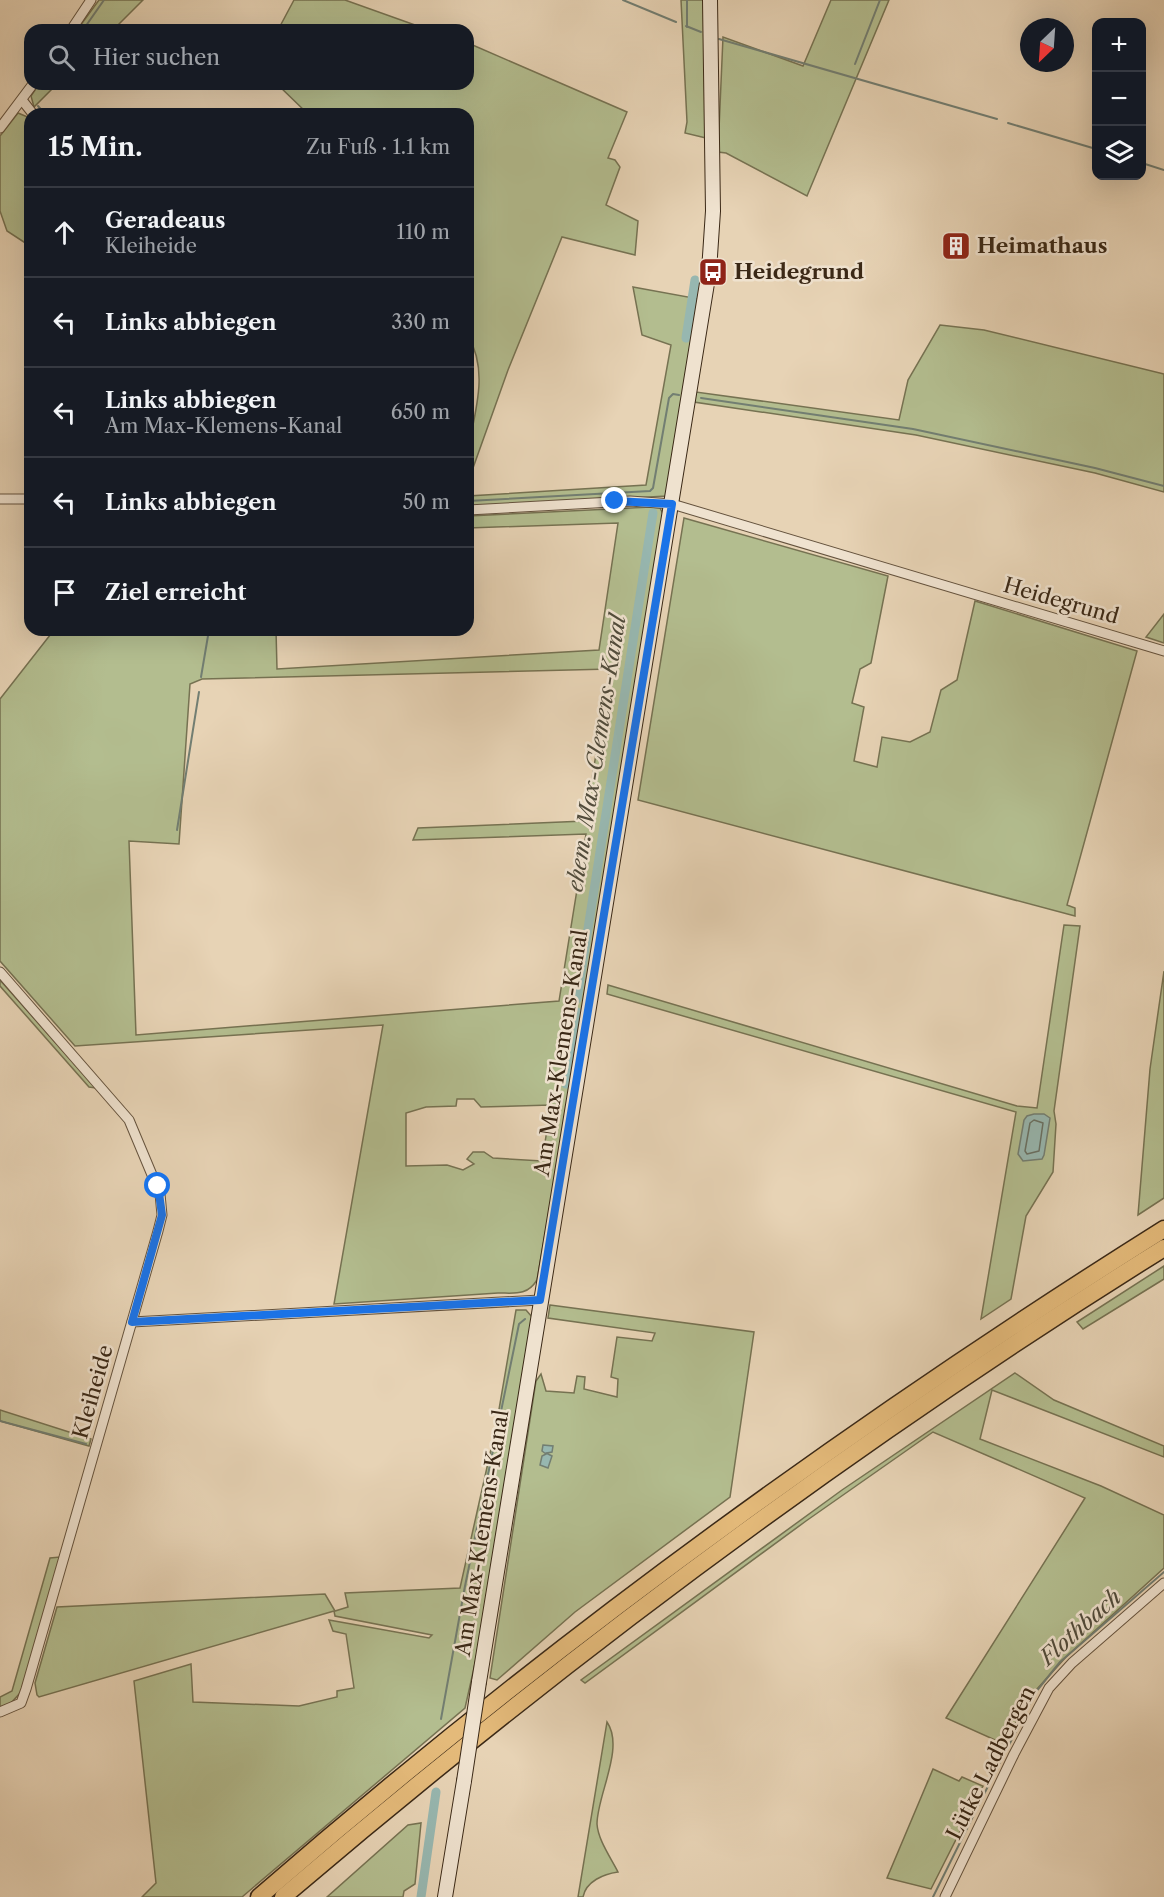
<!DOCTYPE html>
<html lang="de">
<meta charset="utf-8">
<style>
:root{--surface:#171b24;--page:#242831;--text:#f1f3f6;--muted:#9ea1a6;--line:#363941}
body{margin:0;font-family:"Libre Caslon Text",serif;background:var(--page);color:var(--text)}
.controls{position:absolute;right:18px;top:18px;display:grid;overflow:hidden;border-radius:12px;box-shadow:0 6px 24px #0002}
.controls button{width:54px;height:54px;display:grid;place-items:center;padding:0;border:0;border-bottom:2px solid var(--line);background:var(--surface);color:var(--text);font:30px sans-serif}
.compass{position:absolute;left:1020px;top:18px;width:54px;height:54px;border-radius:50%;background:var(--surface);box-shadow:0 6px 24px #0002;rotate:205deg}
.stop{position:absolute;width:18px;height:18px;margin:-14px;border:4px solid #1a73e8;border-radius:50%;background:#fff}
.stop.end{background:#1a73e8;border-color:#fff;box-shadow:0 2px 6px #0008}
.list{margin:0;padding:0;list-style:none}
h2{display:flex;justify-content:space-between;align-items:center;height:78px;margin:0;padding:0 24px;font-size:26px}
h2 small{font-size:20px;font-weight:400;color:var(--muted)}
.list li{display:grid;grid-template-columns:39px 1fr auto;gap:18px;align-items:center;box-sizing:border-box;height:90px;padding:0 24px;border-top:2px solid var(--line)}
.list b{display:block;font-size:22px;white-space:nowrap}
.list p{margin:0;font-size:20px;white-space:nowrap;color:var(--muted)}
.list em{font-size:20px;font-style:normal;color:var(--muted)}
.icon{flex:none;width:33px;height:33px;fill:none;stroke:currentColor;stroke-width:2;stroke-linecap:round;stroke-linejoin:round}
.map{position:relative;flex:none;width:1164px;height:1897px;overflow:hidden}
.search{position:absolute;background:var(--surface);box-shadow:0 6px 24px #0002;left:24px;top:24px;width:450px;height:66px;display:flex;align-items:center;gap:15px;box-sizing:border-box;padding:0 21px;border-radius:18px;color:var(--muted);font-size:22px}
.panel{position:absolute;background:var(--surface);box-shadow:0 6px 24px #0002;left:24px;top:108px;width:450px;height:528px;border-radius:18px}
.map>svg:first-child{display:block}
.green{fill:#b3bd8f;stroke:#767252;stroke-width:1.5;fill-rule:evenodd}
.water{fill:#97b7b0;stroke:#727e72;stroke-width:1.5}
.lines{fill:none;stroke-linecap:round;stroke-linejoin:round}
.shore{stroke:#687063;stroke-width:1.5}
.stream{stroke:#727e72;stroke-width:2}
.canal{stroke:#97b7b0;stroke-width:9}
.street-casing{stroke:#65533e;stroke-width:11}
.secondary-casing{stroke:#3a2816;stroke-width:16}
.highway-casing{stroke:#3a2816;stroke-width:19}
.street{stroke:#efe2cf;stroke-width:9}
.secondary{stroke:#efe2cf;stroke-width:14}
.highway{stroke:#e4ba7a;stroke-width:16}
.secondary-bridge-casing{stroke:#3a2816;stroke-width:16;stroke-linecap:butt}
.secondary-bridge{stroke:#efe2cf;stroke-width:14}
.route{stroke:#1a73e8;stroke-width:8}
.labels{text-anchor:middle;stroke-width:5;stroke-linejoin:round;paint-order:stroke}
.poi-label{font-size:21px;font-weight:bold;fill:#3a2816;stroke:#efe2cf;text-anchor:start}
.street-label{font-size:21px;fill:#3a2816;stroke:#efe2cf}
.water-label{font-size:22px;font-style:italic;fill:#514c3c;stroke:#efe2cf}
</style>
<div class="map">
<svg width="1164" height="1897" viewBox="0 0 1164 1897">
<rect width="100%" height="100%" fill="#e7d3b5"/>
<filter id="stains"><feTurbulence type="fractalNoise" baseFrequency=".00333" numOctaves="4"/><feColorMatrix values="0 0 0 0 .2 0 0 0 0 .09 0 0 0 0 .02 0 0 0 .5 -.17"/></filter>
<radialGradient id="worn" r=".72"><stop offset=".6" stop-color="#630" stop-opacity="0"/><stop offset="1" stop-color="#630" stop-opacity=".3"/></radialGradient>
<g class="green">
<path d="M 99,0 L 143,0 L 113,30 L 77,30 Z"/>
<path d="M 294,0 L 345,0 L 429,30 L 278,30 Z"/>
<path d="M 681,0 L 704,0 L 706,138 L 685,133 L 687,122 Z"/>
<path d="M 831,0 L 889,0 L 807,196 L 726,153 L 718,152 L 723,37 L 803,66 Z"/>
<path d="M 468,43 L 627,112 L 608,158 L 615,160 L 620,167 L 606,205 L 638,221 L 635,255 L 562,237 L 508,370 L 468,482 C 468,472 466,460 468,449 C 475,412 489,371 468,336 L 468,114 L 308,114 L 277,84 L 468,84 Z"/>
<path d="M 39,84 L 57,84 L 34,107 L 31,96 Z"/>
<path d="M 18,113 L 30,118 L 30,246 L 7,231 L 0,211 L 0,136 Z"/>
<path d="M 633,287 L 699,299 L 667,496 L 468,507 L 468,496 L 646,485 L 671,345 L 642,335 Z"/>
<path d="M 940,325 L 984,330 L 1164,374 L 1164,492 L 1095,473 L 916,435 L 694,402 L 696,392 L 899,420 L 908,380 Z"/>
<path d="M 651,507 L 660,508 L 664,516 L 577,1052 L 537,1280 C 527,1296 515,1293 498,1293 L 334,1304 L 383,1025 L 75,1046 L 0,961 L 0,699 L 54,630 L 276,630 L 277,669 L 599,650 L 618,523 L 468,528 L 468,516 ZM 610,669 L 585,821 L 418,828 L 413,840 L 586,834 L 559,1001 L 136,1035 L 129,841 L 179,844 L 190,684 L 202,679 ZM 457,1099 L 474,1099 L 481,1107 L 551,1105 L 542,1161 L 493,1158 L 484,1152 L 473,1152 L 467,1159 L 474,1164 L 463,1170 L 447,1165 L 406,1166 L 406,1113 L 426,1107 L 456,1106 Z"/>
<path d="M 684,518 L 888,576 L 871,663 L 860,669 L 852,703 L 864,707 L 854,761 L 877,767 L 882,737 L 910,742 L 930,732 L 941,690 L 957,680 L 975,601 L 1137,651 L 1067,905 L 1075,908 L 1075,916 L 638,800 Z"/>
<path d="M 1164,614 L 1164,643 L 1146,637 Z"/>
<path d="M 1064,925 L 1080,926 L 1054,1111 L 1056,1124 L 1053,1172 L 1026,1216 L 1011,1299 L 981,1319 L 1016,1112 L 607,994 L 608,985 L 1017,1106 L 1037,1108 Z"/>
<path d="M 1164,971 L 1164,1198 L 1138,1215 L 1150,1069 Z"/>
<path d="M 0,980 L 96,1088 L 89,1087 L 0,986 Z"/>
<path d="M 1164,1266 L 1164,1279 L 1083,1329 L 1077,1322 Z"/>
<path d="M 550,1305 L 754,1332 L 730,1497 L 575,1612 L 497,1680 L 490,1678 L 536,1381 L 541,1374 L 546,1391 L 574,1393 L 577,1376 L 585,1377 L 584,1389 L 617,1397 L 618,1379 L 611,1377 L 617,1337 L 652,1341 L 655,1333 L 548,1318 Z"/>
<path d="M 516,1310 L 526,1310 L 532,1317 L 476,1659 L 465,1708 L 242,1897 L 142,1897 L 156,1883 L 134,1681 L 191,1664 L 193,1702 L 299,1706 L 337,1697 L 337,1691 L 354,1688 L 346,1634 L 333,1631 L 329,1620 L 429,1638 L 432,1635 L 335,1616 L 334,1611 L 39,1697 L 37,1695 L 35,1683 L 57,1607 L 325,1594 L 335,1611 L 348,1607 L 345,1593 L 460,1588 L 496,1427 Z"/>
<path d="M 1015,1373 L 1054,1400 L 1164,1446 L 1164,1457 L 992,1390 L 980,1439 L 1101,1486 L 1164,1515 L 1164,1568 L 1066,1657 L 1028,1699 L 1004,1744 L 946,1718 L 1085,1498 L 933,1432 L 806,1521 L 585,1683 L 581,1680 L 842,1490 Z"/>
<path d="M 0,1410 L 91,1439 L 89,1446 L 0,1421 Z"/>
<path d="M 60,1557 L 21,1692 L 10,1704 L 0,1707 L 0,1697 L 12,1691 L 50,1558 Z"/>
<path d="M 607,1722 C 625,1748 597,1795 597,1824 C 598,1840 611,1858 618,1872 C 604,1874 586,1881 583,1897 L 578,1897 Z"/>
<path d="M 933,1769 L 959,1781 L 962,1777 L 983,1786 L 931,1889 L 887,1878 Z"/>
<path d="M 421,1823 L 415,1884 L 404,1891 L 403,1897 L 327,1897 L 408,1825 Z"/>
</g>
<g class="water">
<path d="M 1034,1114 L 1044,1114 L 1050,1118 L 1044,1155 L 1042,1159 L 1023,1161 L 1018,1154 L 1024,1120 L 1027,1116 Z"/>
<path d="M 543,1445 L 553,1446 L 552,1452 L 546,1453 L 552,1456 L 548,1468 L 540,1465 L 542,1456 L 546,1454 L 542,1451 Z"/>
</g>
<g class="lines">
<path class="shore" d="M 1034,1120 L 1043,1123 L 1039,1151 L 1027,1154 L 1025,1151 L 1030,1123 Z"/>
<g class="stream">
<path d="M 623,0 L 676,22"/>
<path d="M 686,26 L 701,32"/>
<path d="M 687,27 L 687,0"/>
<path d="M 83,30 L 104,0"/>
<path d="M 719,39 L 997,119"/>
<path d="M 855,64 L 880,0"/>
<path d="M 43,85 L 44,84"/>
<path d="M 38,106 L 45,114"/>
<path d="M 1008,123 L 1096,149"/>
<path d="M 1142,163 L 1164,170"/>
<path d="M 701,398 L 913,429 L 1095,468 L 1164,486"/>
<path d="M 468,501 L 650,491 L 653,488 L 669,398 L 673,394 L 679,395"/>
<path d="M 201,677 L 209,630"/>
<path d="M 177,830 L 199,692"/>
<path d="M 0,1421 L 86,1444"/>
<path d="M 441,1719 L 465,1586 L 519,1324 L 525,1319"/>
<path d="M 1009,1745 L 1035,1693 L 1060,1662 L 1164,1572"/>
<path d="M 933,1897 L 1004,1754"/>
</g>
<g class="canal">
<path d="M 686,338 L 695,280"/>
<path d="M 577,999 L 653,513"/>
<path d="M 566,1084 L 577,1012"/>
<path d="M 421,1897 L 436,1792"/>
</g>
<g class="street-casing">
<g id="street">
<path d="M 71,30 L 91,0"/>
<path d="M 22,100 L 33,114"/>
<path d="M 0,128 L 33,84"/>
<path d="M 0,499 L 30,499"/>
<path d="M 468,510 L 630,501 L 672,504 L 1164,651"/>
<path d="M 0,972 L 129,1120 L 160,1194 L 162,1215 L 158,1231 L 26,1689 L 21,1703 L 0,1712"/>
<path d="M 132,1322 L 540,1300"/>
<path d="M 945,1897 L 1014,1754 L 1049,1688 L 1072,1663 L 1164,1583"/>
</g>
</g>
<g class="secondary-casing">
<g id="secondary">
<path d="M 479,1682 L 709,271 L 713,211 L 710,0"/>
<path d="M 445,1897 L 464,1781"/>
</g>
</g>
<g class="highway-casing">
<g id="highway">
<path d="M 259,1897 C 542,1651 846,1429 1164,1229"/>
<path d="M 283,1897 C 561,1660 854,1441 1164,1248"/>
</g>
</g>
<use href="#street" class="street"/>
<use href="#secondary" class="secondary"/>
<use href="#highway" class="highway"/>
<g class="secondary-bridge-casing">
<path id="secondary-bridge" d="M 464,1781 L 479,1682"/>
</g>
<use href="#secondary-bridge" class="secondary-bridge"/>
</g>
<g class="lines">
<path class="route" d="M 158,1186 L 162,1215 L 132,1322 L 540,1300 L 672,504 L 615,501"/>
</g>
<defs>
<g id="building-square" transform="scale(1.5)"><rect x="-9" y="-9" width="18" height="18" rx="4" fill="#8f2418" stroke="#efe2cf"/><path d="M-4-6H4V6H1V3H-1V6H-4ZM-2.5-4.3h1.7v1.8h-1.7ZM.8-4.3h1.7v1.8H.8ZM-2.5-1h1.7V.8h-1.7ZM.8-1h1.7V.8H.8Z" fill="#fff"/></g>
<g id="bus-square" transform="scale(1.5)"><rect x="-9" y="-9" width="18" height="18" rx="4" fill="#8f2418" stroke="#efe2cf"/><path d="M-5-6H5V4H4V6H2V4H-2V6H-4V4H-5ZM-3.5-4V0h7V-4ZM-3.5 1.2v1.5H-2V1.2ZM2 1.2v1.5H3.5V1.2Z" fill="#fff"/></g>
</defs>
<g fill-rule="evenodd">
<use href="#building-square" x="956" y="246"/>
<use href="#bus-square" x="713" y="272"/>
</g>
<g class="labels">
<g class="poi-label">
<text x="977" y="253">Heimathaus</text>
<text x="734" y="279">Heidegrund</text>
</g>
<g class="street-label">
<text transform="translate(1061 601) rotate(16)" y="7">Heidegrund</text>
<text transform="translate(561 1053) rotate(-81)" y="7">Am Max-Klemens-Kanal</text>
<text transform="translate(93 1392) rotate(-74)" y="7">Kleiheide</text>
<text transform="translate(482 1533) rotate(-81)" y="7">Am Max-Klemens-Kanal</text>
<text transform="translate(991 1763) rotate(-63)" y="7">Lütke Ladbergen</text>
</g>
<g class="water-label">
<text transform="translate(596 753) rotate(-81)" y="8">ehem. Max-Clemens-Kanal</text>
<text transform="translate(1080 1627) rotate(-42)" y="8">Flothbach</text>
</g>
</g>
<rect width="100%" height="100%" filter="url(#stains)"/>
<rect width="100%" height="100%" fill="url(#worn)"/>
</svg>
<div class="controls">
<button>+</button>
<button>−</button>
<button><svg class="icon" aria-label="layers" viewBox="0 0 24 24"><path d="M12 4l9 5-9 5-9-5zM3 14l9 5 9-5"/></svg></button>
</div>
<svg class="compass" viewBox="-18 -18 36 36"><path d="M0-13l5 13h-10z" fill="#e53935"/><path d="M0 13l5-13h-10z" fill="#9ea1a6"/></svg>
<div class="stop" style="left:158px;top:1186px"></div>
<div class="stop end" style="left:615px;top:501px"></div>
<div class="search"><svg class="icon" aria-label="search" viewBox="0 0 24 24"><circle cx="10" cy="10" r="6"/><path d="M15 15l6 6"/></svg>Hier suchen</div>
<section class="panel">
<h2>15 Min.<small>Zu Fuß · 1.1 km</small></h2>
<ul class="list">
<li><svg class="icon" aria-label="ahead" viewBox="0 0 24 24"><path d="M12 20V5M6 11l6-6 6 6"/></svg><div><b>Geradeaus</b><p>Kleiheide</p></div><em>110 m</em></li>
<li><svg class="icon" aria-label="left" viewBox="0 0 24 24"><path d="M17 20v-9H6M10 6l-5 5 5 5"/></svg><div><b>Links abbiegen</b></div><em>330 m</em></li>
<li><svg class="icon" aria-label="left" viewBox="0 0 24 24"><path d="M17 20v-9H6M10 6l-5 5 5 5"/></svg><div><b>Links abbiegen</b><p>Am Max-Klemens-Kanal</p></div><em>650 m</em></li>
<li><svg class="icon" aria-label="left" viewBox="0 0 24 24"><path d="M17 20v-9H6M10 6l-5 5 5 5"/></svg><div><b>Links abbiegen</b></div><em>50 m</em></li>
<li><svg class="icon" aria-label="arrive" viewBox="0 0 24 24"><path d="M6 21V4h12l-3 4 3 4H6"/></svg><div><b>Ziel erreicht</b></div></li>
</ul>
</section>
</div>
